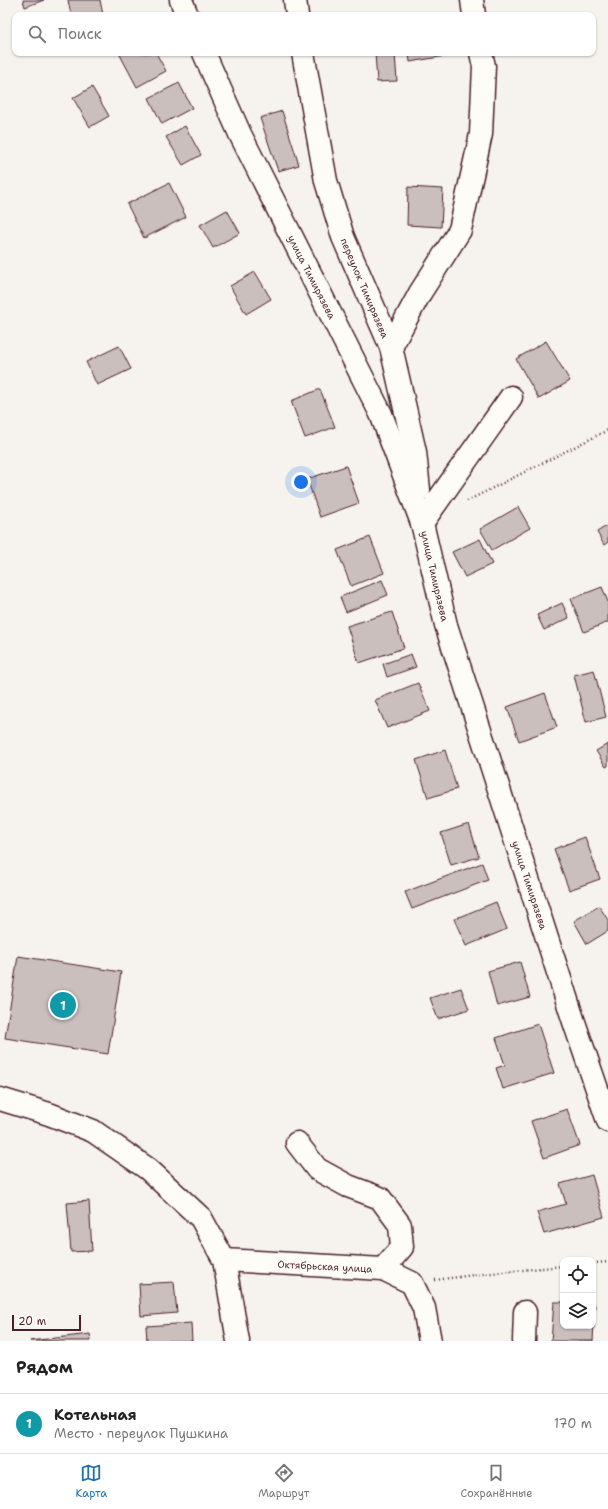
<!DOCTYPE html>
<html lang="ru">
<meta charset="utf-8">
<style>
:root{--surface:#fff;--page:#f6f6f6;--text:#222;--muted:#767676;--line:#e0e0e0;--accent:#1f6fb2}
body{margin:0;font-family:"Shantell Sans",sans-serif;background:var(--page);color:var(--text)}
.controls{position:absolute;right:12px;bottom:12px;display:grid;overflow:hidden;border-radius:8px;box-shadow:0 1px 3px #0004}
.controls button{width:36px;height:36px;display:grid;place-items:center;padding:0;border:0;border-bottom:1px solid var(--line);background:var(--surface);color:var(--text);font:20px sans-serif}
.scale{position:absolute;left:12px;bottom:10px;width:69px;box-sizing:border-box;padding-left:4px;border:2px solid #4a1f2b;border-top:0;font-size:11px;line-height:14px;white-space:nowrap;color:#4a1f2b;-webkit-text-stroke:3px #fdfcf7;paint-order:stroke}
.you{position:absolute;left:301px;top:482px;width:14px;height:14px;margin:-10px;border:3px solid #fff;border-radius:50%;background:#1a73e8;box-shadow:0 0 0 6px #1a73e833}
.badge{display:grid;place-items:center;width:26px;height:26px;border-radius:50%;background:var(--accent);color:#fff;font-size:13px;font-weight:700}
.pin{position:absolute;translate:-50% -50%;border:2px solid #fff;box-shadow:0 1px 4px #0006}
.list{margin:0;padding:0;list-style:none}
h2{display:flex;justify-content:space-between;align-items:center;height:52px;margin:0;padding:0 16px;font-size:17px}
h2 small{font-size:13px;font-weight:400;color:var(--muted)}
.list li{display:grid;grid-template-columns:26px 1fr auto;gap:12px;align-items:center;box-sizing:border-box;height:60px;padding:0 16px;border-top:1px solid var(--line)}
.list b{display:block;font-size:15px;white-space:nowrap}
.list p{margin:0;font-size:13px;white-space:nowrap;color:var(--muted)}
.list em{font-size:13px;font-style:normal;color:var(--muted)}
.icon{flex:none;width:22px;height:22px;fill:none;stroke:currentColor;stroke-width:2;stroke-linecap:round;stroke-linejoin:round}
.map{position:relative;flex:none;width:608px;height:1341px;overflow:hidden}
.search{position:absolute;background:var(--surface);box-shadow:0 1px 3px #0004;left:12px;right:12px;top:12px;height:44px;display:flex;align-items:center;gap:10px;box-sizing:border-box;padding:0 14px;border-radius:8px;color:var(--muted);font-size:15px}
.sheet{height:112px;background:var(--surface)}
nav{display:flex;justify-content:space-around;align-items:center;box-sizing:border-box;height:56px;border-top:1px solid var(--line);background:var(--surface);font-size:11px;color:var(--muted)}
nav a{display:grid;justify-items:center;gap:2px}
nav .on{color:var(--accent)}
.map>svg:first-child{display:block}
.building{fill:#cbbfbe;stroke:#4a1f2b}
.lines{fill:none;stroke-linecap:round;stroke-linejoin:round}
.street-casing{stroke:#4a1f2b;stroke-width:25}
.path{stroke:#4a1f2b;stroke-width:2.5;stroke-dasharray:1 3;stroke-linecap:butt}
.street{stroke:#fdfcf7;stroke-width:22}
.labels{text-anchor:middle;stroke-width:4;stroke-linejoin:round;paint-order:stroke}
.street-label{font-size:10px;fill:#4a1f2b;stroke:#fdfcf7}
</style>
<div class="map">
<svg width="608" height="1341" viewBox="0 0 608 1341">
<rect width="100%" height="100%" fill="#f6f3ef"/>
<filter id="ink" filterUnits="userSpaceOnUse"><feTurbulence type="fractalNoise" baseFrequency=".025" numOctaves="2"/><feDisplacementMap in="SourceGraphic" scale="8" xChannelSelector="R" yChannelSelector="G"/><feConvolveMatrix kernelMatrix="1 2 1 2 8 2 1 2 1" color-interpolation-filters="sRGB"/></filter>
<g filter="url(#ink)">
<g class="building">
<path d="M 23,0 L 44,0 L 25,7 Z"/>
<path d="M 68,0 L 100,0 L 103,15 L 71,15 Z"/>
<path d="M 119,53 L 156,53 L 166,71 L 137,87 Z"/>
<path d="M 375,53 L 395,53 L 397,81 L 377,82 Z"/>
<path d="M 409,53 L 444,53 L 445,56 L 410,62 Z"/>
<path d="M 179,83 L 192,108 L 162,124 L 149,98 Z"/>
<path d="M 92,87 L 109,116 L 90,127 L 73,98 Z"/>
<path d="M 282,111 L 299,165 L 278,171 L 260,118 Z"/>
<path d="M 185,126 L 201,155 L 183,165 L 166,137 Z"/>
<path d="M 169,183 L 186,217 L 144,238 L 127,204 Z"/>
<path d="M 408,187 L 443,189 L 441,227 L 407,225 Z"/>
<path d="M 227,210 L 240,233 L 213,248 L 200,225 Z"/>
<path d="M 255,272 L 271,299 L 246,314 L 230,286 Z"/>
<path d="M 546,341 L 570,381 L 539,399 L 516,359 Z"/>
<path d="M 119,346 L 131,369 L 97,385 L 86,362 Z"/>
<path d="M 320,389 L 335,427 L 305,438 L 291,401 Z"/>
<path d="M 346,466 L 359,503 L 320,517 L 307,479 Z"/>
<path d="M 518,507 L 530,528 L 492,550 L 480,529 Z"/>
<path d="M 608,525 L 608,542 L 604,545 L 597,532 Z"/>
<path d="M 370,537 L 384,573 L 351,586 L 337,550 Z"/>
<path d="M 480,539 L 492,564 L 465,577 L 452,552 Z"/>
<path d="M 382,580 L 388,595 L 346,612 L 340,597 Z"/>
<path d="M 602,587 L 608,602 L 608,622 L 584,632 L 571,599 Z"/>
<path d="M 562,603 L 569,618 L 544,630 L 537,615 Z"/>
<path d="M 392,612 L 404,648 L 359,663 L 347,626 Z"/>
<path d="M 411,654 L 416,667 L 387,677 L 383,664 Z"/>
<path d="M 594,670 L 606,717 L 586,722 L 574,675 Z"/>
<path d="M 418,683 L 430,711 L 387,728 L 375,700 Z"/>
<path d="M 545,693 L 557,727 L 519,741 L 507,707 Z"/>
<path d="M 608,744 L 608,766 L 606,767 L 596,751 Z"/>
<path d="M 445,750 L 457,789 L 428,798 L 416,760 Z"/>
<path d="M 469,824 L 479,857 L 451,865 L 441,833 Z"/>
<path d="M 585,837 L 600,879 L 569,890 L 554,849 Z"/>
<path d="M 482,863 L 488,880 L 412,909 L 405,892 Z"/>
<path d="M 496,902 L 507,929 L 466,946 L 454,919 Z"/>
<path d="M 599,906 L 608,920 L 608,931 L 587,944 L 574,921 Z"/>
<path d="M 18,956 L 121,972 L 108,1054 L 5,1038 Z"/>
<path d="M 520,962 L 530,997 L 497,1006 L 488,971 Z"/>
<path d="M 461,988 L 469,1009 L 438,1019 L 430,998 Z"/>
<path d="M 538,1024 L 554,1073 L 503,1089 L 496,1068 L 505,1065 L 496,1038 Z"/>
<path d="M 567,1109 L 580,1145 L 544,1158 L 531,1121 Z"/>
<path d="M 592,1175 L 604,1217 L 544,1234 L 537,1212 L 566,1204 L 560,1184 Z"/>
<path d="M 89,1201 L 92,1251 L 71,1252 L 67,1203 Z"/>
<path d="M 174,1282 L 177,1313 L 141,1316 L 139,1284 Z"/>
<path d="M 554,1302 L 563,1302 L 563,1326 L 593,1326 L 593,1304 L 595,1305 L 593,1341 L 551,1341 Z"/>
<path d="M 191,1323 L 192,1341 L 147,1341 L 146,1326 Z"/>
<path d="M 90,1334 L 91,1341 L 30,1341 Z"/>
</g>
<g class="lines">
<g class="street-casing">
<g id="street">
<path d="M 181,0 L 187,15"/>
<path d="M 295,0 L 297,15"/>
<path d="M 472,0 L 474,15"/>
<path d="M 204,53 L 240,134 L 381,414 L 422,523 L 446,625 L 573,1019 L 608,1121"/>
<path d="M 303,53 L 326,181 L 343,237 L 391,347 L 415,452 L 419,490"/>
<path d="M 391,347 L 420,293 L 460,230 L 481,134 L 484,66 L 481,53"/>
<path d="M 422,523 L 511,397"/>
<path d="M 0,1099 L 49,1114 L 93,1131 L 148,1169 L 201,1218 L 224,1260 L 238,1341"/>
<path d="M 224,1260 L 383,1269 L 402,1247 L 400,1225 L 380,1198 L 348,1186 L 317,1169 L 297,1143"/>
<path d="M 383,1269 L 412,1283 L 424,1308 L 430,1341"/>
<path d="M 524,1341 L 525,1312"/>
</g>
</g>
<g class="path">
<path d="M 467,501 L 608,430"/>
<path d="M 593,1263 L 608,1262"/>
<path d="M 435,1280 L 482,1274 L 563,1266"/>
</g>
<use href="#street" class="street"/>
</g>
</g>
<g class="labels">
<g class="street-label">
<text transform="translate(312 277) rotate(63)" y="4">улица Тимирязева</text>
<text transform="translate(365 288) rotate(67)" y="4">переулок Тимирязева</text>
<text transform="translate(435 576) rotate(77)" y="4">улица Тимирязева</text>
<text transform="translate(530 885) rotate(72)" y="4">улица Тимирязева</text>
<text transform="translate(325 1266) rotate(3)" y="4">Октябрьская улица</text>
</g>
</g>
</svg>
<div class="controls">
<button><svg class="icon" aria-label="locate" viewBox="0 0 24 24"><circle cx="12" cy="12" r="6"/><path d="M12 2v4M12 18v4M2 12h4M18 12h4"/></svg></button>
<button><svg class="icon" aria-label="layers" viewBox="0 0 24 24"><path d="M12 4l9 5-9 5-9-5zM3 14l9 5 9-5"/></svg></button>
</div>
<div class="scale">20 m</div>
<div class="you"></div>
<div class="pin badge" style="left:63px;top:1005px;background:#0f9aa8">1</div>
<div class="search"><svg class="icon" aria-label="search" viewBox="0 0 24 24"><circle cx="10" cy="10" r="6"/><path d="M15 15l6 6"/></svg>Поиск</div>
</div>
<section class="sheet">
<h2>Рядом<small></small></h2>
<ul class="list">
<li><span class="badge" style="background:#0f9aa8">1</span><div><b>Котельная</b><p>Место · переулок Пушкина</p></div><em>170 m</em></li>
</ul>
</section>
<nav>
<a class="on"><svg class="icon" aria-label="map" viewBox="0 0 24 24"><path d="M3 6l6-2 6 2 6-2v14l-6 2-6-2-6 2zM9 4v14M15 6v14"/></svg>Карта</a>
<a><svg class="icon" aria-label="directions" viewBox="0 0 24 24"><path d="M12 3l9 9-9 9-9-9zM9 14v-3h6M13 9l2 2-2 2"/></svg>Маршрут</a>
<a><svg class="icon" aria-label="saved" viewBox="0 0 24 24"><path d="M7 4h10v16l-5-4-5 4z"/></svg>Сохранённые</a>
</nav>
